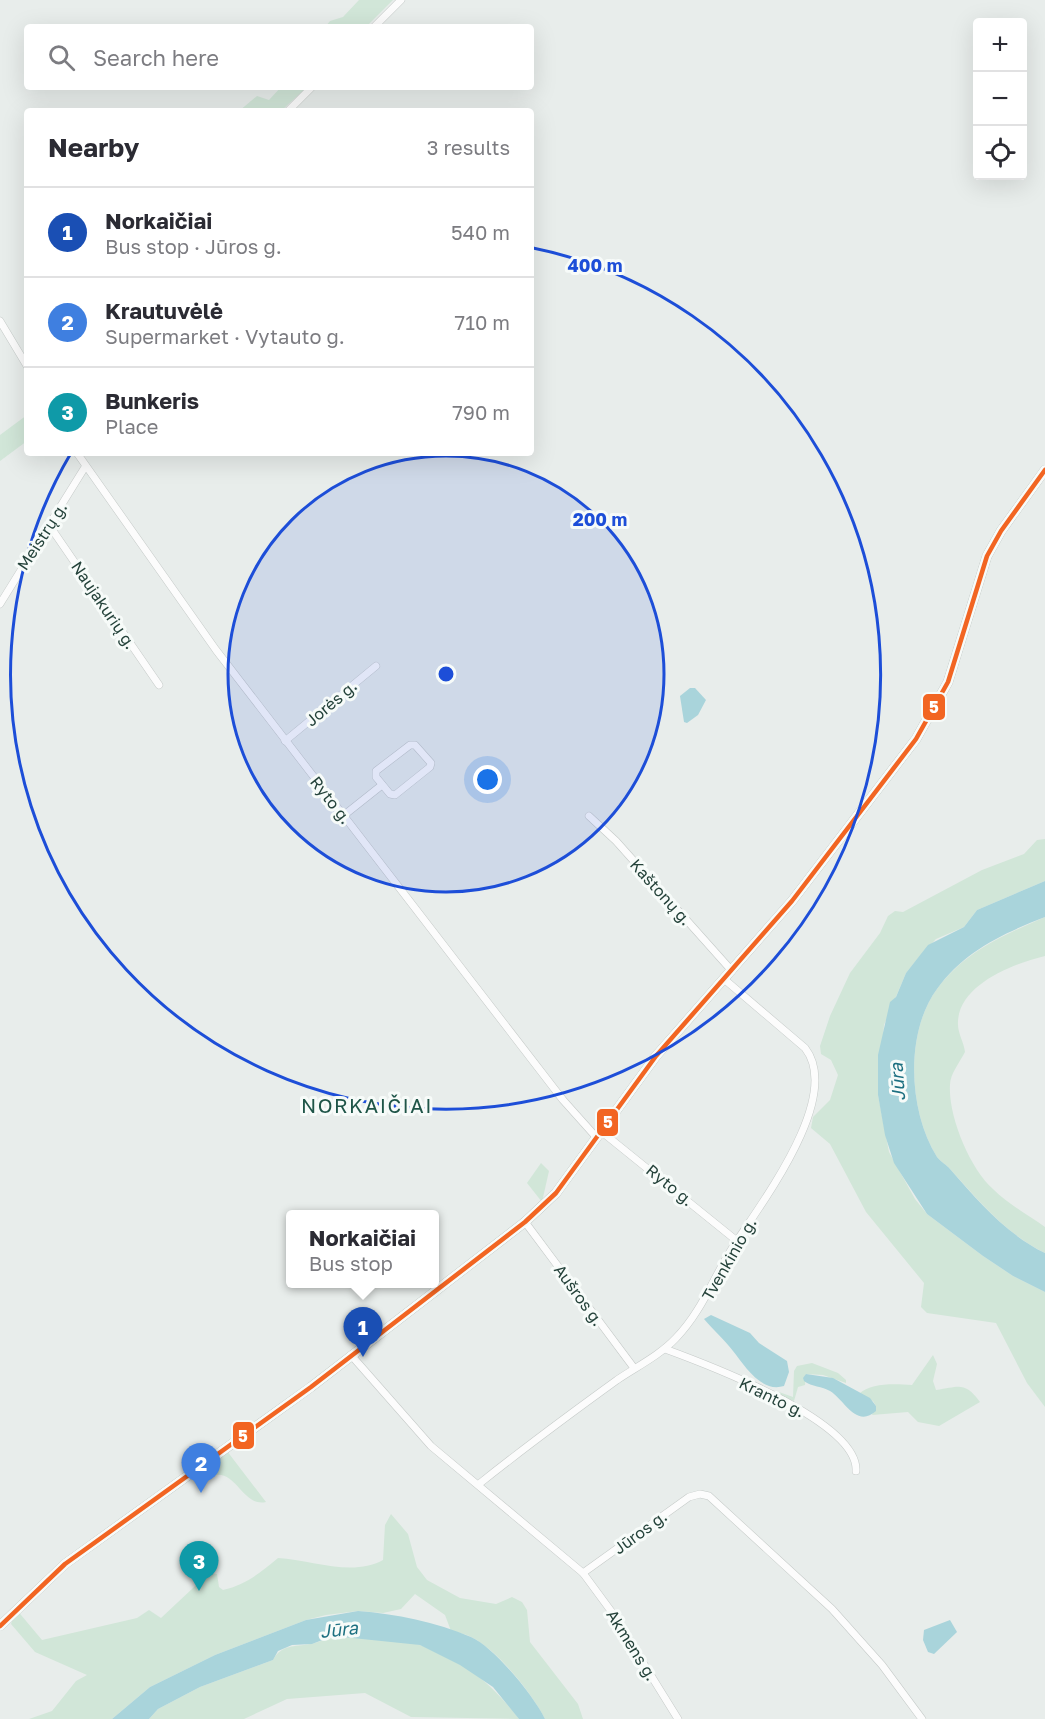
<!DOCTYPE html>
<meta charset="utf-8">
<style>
:root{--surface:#fff;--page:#f2f2f3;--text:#2b2b33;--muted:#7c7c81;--line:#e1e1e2;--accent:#2563eb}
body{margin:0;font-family:"Golos Text",sans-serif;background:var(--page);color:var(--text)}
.controls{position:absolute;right:18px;top:18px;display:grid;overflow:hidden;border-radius:6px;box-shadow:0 6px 24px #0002}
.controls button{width:54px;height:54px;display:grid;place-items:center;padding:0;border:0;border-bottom:2px solid var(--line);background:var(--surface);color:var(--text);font:30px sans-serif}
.you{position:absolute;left:488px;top:780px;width:21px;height:21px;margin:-15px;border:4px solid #fff;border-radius:50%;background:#1a73e8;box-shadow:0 0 0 9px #1a73e833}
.badge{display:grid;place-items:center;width:39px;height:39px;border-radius:50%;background:var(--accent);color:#fff;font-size:20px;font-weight:700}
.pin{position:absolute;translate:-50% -50px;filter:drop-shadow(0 2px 3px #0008)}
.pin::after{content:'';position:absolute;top:32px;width:21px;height:18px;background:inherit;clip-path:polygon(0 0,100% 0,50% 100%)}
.popup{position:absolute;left:286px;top:1210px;width:153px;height:78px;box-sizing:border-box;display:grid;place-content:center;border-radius:6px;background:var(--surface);filter:drop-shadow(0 2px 4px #0005);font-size:20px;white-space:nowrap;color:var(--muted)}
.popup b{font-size:22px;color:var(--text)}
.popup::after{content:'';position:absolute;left:50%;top:100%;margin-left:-12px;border:12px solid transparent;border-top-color:var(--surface)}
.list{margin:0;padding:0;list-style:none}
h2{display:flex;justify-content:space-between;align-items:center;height:78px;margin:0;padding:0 24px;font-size:26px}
h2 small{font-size:20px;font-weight:400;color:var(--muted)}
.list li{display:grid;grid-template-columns:39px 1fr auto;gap:18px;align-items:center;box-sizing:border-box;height:90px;padding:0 24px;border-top:2px solid var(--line)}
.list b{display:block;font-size:22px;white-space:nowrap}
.list p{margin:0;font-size:20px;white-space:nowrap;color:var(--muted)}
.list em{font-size:20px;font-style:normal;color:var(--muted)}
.icon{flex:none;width:33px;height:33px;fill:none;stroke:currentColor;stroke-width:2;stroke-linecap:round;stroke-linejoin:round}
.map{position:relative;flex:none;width:1045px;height:1719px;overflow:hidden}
.search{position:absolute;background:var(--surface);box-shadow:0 6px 24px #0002;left:24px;top:24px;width:510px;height:66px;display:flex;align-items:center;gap:15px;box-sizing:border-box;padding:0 21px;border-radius:6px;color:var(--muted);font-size:22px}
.panel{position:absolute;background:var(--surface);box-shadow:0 6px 24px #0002;left:24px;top:108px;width:510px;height:348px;border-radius:6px}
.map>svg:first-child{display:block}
.green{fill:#d1e6d8}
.water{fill:#a9d4db}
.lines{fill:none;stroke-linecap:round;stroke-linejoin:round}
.minor-casing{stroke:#c5cac8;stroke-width:8}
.secondary-casing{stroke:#c3cbc8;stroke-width:10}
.minor{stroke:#fcfcfc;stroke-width:7}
.secondary{stroke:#fcfcfc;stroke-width:9}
.bus-1-casing{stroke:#f7fbf9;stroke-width:9}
.bus-1{stroke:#f26522;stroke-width:4.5}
.ring{fill:none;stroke:#1d4ed8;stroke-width:3}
.labels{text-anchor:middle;stroke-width:6;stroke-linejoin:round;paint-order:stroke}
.street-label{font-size:16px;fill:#24423a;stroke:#f7fbf9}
.water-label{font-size:18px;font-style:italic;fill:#1c6f80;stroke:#f7fbf9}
.quarter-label{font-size:20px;letter-spacing:1.5px;fill:#1f5548;stroke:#f7fbf9}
.centre{fill:#1d4ed8;stroke:#f7fbf9;stroke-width:3}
.ring-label{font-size:18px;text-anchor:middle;font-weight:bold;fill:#1d4ed8;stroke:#f7fbf9;stroke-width:6;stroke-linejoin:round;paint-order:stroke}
.line-badge{stroke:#f7fbf9;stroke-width:2}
.badge-label{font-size:16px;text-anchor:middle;font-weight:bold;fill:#fff}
</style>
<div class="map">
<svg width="1045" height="1719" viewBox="0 0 1045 1719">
<rect width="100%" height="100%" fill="#e8edeb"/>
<g class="green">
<path d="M 359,0 L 393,0 L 366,27 L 325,27 L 330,21 L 343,17 Z"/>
<path d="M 281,87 L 307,87 L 281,111 L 239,111 L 257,96 L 269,100 Z"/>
<path d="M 27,415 L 27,441 L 0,461 L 0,435 Z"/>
<path d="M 1045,839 L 1045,881 L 977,910 L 964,927 L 936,939 L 919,957 L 906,973 L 884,1025 L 878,1095 L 889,1152 L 915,1199 L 927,1214 L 983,1256 L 1013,1276 L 1045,1292 L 1045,1407 L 1027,1383 L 996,1323 L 927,1313 L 921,1307 L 924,1283 L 866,1212 L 830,1144 L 811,1128 L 813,1117 L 830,1100 L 838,1075 L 831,1060 L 821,1054 L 820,1046 L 830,1016 L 850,973 L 880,933 L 888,916 L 895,911 L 903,912 L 982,870 L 1024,854 L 1037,840 Z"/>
<path d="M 1045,917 L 1045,956 C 1015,963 956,985 958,1025 C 958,1033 964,1043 965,1052 C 960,1062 950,1074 950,1085 C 948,1116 970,1169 993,1189 C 1008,1204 1028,1215 1045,1227 L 1045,1253 C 1006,1234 979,1201 950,1169 C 947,1165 941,1162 937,1157 C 908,1111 905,1032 937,989 C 965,951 1004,935 1045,917 Z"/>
<path d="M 541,1163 L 549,1171 L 542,1202 L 527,1183 Z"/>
<path d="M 933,1355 L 937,1364 L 933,1381 L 936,1390 C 960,1387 964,1381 980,1402 L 939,1426 L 918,1422 L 908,1412 L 872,1415 L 876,1406 L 873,1401 L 859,1394 C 871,1382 896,1384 912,1385 Z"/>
<path d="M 812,1363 L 838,1373 L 846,1380 L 846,1383 L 823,1375 L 806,1374 L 805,1385 L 798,1387 L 794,1401 L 778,1395 L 779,1392 L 793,1397 L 794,1371 L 797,1366 Z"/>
<path d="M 227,1451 L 266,1502 C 242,1508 235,1465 210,1477 L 203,1468 Z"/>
<path d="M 391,1514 L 408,1534 L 417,1567 L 427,1580 L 460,1598 L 496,1604 L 512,1597 L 522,1602 L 527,1610 L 530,1642 L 578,1704 L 583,1719 L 545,1719 C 532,1693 499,1652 473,1638 C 467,1634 458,1633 451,1631 L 445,1615 L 415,1594 L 401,1609 L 383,1613 L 358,1611 L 326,1615 L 306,1620 L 215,1655 L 150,1687 L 112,1719 L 29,1719 L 52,1711 L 76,1681 L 87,1675 L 35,1652 L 11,1624 L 16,1609 L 42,1640 L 137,1618 L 149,1610 L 161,1618 L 209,1573 L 217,1574 L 219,1587 L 223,1590 C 246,1585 261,1572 278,1558 C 311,1560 353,1577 383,1560 L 385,1525 Z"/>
<path d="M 333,1636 C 360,1637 393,1637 420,1645 C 460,1656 495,1687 519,1719 L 411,1717 L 365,1693 L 287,1699 L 244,1719 L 149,1719 L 158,1709 L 200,1687 L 273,1660 C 282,1644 294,1647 310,1644 C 318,1643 325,1639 333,1636 Z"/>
</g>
<g class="water">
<path d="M 690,688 L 695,688 L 706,700 L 698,715 L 687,723 L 684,722 L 680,696 Z"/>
<path d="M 1045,881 L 1045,917 C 1004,933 964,951 937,989 C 905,1032 908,1111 937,1157 C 941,1162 947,1165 950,1169 C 978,1201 1006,1234 1045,1253 L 1045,1292 L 1013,1276 L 983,1256 L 927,1214 L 894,1163 L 885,1135 L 878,1095 L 878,1055 L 890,1002 L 896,997 L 906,973 L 928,945 L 964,927 L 977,910 Z"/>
<path d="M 711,1315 L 750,1333 L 759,1343 L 787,1361 L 789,1372 L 784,1386 C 761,1393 745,1366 733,1351 C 725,1340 713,1330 704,1319 Z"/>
<path d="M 806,1374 L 833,1378 L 870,1398 L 876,1406 L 876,1411 C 856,1429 844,1399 830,1391 C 822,1386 812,1387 804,1381 L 803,1378 Z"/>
<path d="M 358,1611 C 396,1614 436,1622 471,1637 C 494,1647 534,1696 545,1719 L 519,1719 L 493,1687 L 460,1665 L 420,1645 L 333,1636 L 312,1644 L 292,1645 L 278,1651 L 273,1660 L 200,1687 L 158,1709 L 149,1719 L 112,1719 L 150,1687 L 215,1655 L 306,1620 Z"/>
<path d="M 950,1620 L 957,1632 L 934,1654 L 928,1652 L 923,1640 L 924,1630 Z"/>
</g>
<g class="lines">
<g class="minor-casing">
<g id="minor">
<path d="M 374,27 L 401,0"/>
<path d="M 288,111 L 312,87"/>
<path d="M 0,321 L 27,366"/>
<path d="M 77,453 L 216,650 L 563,1100 L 597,1138"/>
<path d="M 49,525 L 159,685"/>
<path d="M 0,604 L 85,467"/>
<path d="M 285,741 L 376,666"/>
<path d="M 410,745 L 415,745 L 431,763 L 430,767 L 395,795 L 390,794 L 376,777 L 376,771 Z"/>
<path d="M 343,816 L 382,785"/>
<path d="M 589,816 L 616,841 L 732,971"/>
<path d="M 602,1132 L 737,1241"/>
<path d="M 525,1222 L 634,1368"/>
<path d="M 665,1349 C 706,1364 859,1421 856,1471"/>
<path d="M 351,1355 L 431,1446 L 583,1573 L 611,1611 L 678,1719"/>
<path d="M 479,1484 C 524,1448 570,1414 617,1380 C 636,1367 659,1356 676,1338 C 701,1312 712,1281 731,1250 C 758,1207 844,1098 805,1048 L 724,979"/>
<path d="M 583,1573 L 689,1497 L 700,1494 L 709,1496 L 832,1609 L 882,1665 L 922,1719"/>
</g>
</g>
<g class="secondary-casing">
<path id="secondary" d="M 0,1626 L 65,1564 L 311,1387 L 525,1222 L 556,1193 L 656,1056 L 792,901 L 916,739 L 948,682 L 987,556 L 1001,531 L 1045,470"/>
</g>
<use href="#minor" class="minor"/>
<use href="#secondary" class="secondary"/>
<g class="bus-1-casing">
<path id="bus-1" d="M 0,1626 L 65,1564 L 311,1387 L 525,1222 L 556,1193 L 656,1056 L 792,901 L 916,739 L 948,682 L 987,556 L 1001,531 L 1045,470"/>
</g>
<use href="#bus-1" class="bus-1"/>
</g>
<circle cx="446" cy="674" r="218" fill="#1d4ed8" fill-opacity=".12"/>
<g class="ring">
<circle cx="446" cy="674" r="218"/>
<path d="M533 248A435 435 0 1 1 71 453"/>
</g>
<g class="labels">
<g class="street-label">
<text transform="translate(42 536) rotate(-57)" y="6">Meistrų g.</text>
<text transform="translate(104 605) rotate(56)" y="6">Naujakurių g.</text>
<text transform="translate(331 703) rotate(-40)" y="6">Jorės g.</text>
<text transform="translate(331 800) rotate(52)" y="6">Ryto g.</text>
<text transform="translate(661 892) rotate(48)" y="6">Kaštonų g.</text>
<text transform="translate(670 1185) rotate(39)" y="6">Ryto g.</text>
<text transform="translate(729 1259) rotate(-60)" y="6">Tvenkinio g.</text>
<text transform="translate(579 1295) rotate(54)" y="6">Aušros g.</text>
<text transform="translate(772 1397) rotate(26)" y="6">Kranto g.</text>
<text transform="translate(640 1532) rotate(-36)" y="6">Jūros g.</text>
<text transform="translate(632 1645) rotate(58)" y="6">Akmens g.</text>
</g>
<g class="water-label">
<text transform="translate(898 1082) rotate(-94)" y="6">Jūra</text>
<text transform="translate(339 1630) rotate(-6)" y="6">Jūra</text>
</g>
<g class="quarter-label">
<text x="367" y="1113">NORKAIČIAI</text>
</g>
</g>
<circle cx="446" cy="674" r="9" class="centre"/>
<g class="ring-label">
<text x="595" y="272">400 m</text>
<text x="600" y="526">200 m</text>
</g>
<g class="line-badge">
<rect x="922" y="693" width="24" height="28" rx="6" fill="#f26522"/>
<rect x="596" y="1108" width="23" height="29" rx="6" fill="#f26522"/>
<rect x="232" y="1421" width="23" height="29" rx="6" fill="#f26522"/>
</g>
<g class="badge-label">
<text x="934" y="713">5</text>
<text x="608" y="1128">5</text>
<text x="243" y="1442">5</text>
</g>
</svg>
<div class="controls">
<button>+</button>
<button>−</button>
<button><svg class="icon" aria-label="locate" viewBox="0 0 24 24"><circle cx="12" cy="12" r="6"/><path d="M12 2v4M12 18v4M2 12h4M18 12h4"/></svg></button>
</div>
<div class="you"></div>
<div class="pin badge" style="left:363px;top:1357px;background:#1a4fb4">1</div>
<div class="popup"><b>Norkaičiai</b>Bus stop</div>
<div class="pin badge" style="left:201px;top:1493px;background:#3f7fe0">2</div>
<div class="pin badge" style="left:199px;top:1591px;background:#0f9aa8">3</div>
<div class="search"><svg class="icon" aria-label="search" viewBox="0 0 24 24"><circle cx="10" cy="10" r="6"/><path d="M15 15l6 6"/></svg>Search here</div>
<section class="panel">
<h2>Nearby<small>3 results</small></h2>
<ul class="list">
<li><span class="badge" style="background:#1a4fb4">1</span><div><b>Norkaičiai</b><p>Bus stop · Jūros g.</p></div><em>540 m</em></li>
<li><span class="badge" style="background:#3f7fe0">2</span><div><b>Krautuvėlė</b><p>Supermarket · Vytauto g.</p></div><em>710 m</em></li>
<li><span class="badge" style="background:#0f9aa8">3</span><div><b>Bunkeris</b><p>Place</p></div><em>790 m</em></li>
</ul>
</section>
</div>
